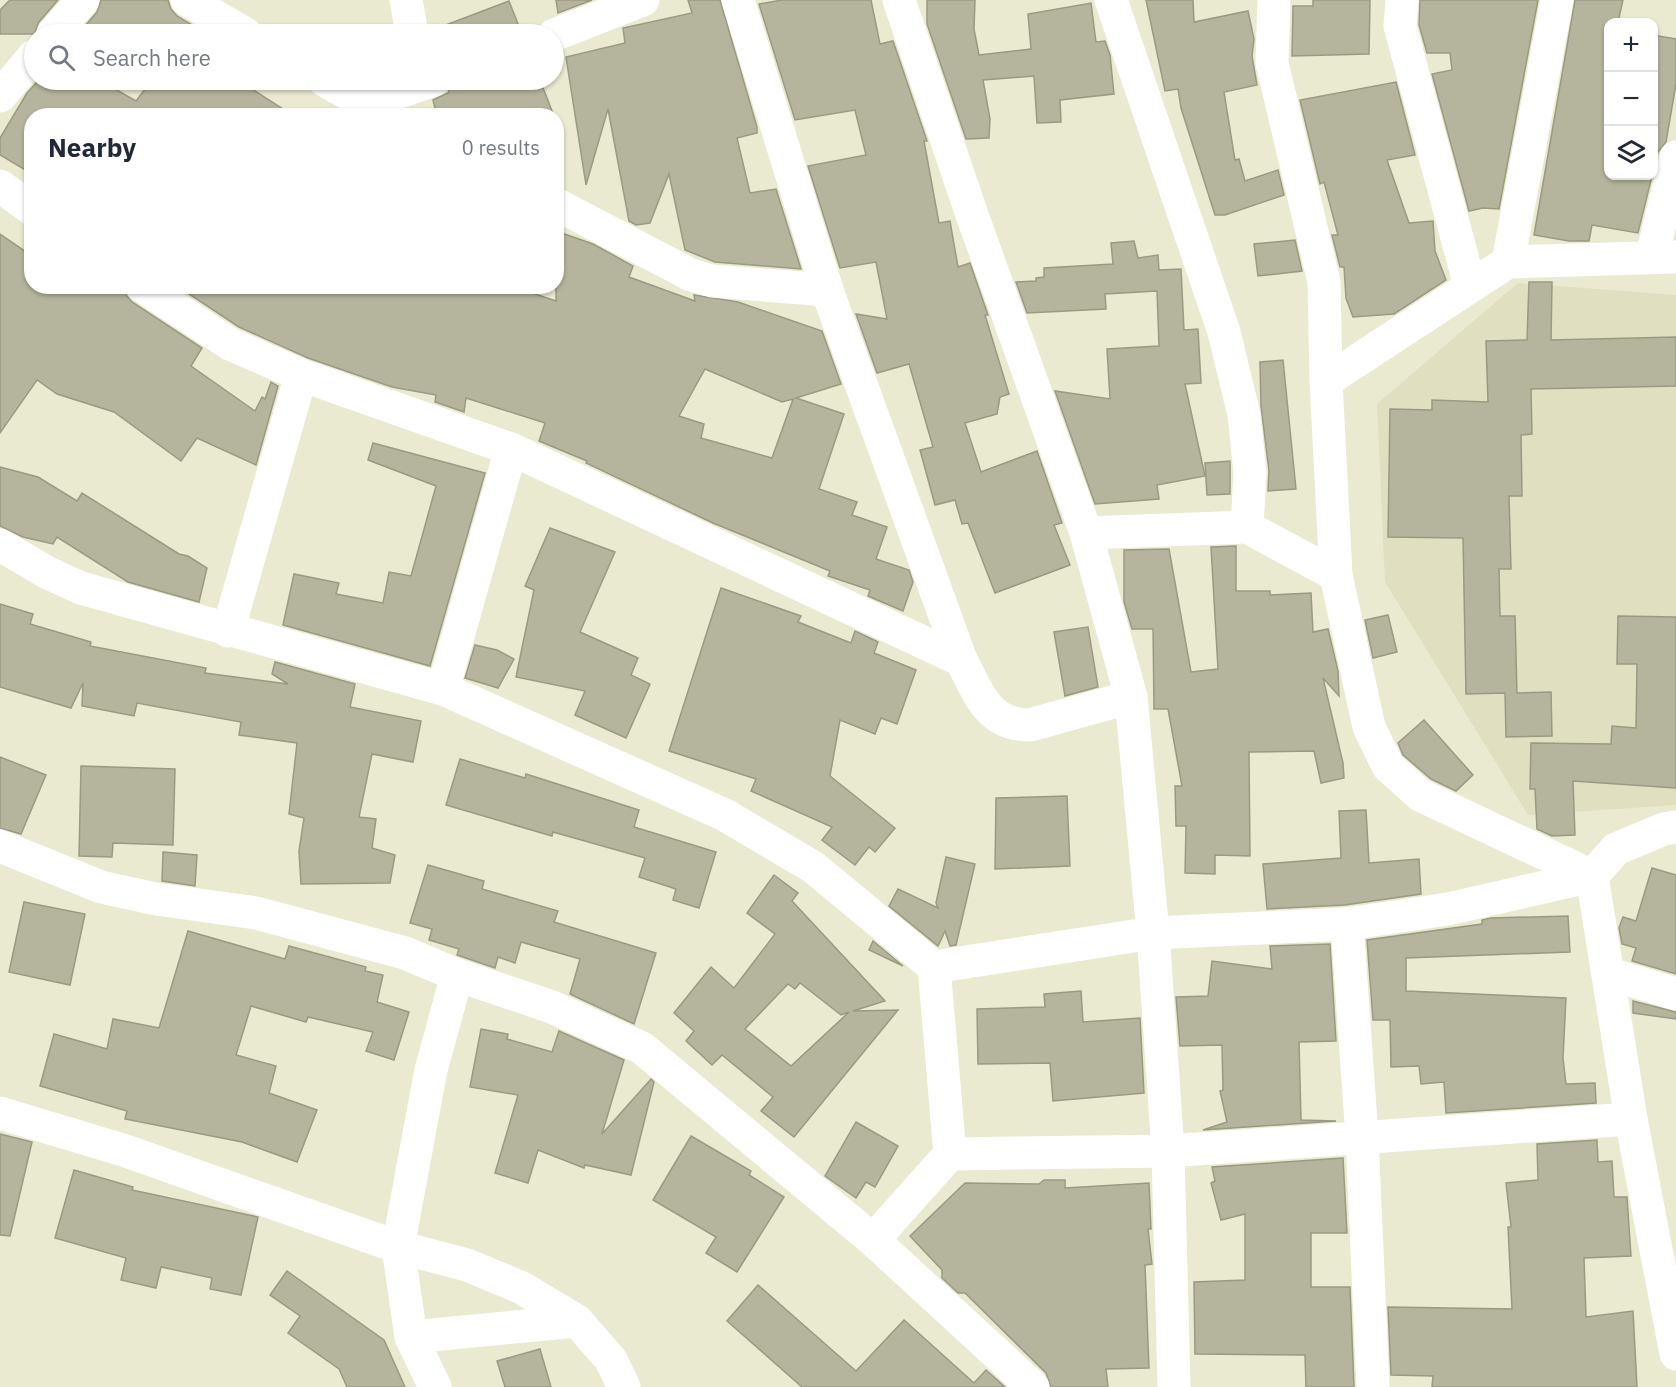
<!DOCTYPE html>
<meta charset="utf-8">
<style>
:root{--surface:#fff;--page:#f2f2f3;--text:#1f2937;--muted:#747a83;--line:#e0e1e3}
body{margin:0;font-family:"IBM Plex Sans",sans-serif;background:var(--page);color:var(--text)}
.controls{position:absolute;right:18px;top:18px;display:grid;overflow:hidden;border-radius:12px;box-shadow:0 2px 4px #0004}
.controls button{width:54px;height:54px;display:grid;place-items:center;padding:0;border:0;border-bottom:2px solid var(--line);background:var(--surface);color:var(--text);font:30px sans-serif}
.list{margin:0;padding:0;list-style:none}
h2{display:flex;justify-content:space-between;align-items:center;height:78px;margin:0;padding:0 24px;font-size:26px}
h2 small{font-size:20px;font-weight:400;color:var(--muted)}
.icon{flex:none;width:33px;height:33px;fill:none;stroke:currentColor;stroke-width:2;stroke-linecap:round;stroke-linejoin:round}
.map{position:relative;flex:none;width:1676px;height:1387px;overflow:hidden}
.search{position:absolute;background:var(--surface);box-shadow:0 2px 4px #0004;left:24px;top:24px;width:540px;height:66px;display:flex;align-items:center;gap:15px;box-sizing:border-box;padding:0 21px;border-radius:33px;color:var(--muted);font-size:22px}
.panel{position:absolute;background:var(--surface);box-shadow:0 2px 4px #0004;left:24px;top:108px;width:540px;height:186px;border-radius:24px}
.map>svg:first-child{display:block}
.built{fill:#e0dfc0}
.building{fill:#b5b59d;stroke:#9a9982;stroke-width:1.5;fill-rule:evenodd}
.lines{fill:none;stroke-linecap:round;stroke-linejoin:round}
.street{stroke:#fff;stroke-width:33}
</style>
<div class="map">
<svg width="1676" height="1387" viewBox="0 0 1676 1387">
<rect width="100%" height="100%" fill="#eaead1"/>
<path class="built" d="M 1518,283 L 1676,295 L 1676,805 L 1528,815 L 1385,582 L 1377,404 Z"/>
<g class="building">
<path d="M 10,0 L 58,0 L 39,22 L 34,34 L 0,34 L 0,10 Z"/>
<path d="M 101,0 L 168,0 L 171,9 L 177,16 L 197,28 L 194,34 L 78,34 L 97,12 Z"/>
<path d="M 556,0 L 592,0 L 558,13 Z"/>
<path d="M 688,0 L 720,0 L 757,127 L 757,133 L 737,138 L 750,193 L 776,189 L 801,269 L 715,262 L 685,250 L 669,174 L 650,223 L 636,225 L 629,221 L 608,109 L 586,185 L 566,57 L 625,43 L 623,28 L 692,13 Z"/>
<path d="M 782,0 L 871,0 L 880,44 L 893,41 L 927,141 L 924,141 L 939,223 L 950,221 L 958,267 L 970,263 L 988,315 L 985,315 L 1009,394 L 1000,397 L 997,414 L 965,423 L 981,472 L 1037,451 L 1062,523 L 1054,525 L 1070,565 L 995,593 L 968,523 L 962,524 L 955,500 L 935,505 L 920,450 L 933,447 L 909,364 L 877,373 L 856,314 L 887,319 L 876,262 L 840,268 L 808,166 L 866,155 L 855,110 L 795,120 L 759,4 Z"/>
<path d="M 927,0 L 975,0 L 974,29 L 979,55 L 1031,49 L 1028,14 L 1091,3 L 1096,42 L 1105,41 L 1110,55 L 1114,94 L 1060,100 L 1061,122 L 1037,123 L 1034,76 L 983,80 L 990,119 L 989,138 L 966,139 L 927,24 Z"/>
<path d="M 1146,0 L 1193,0 L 1194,22 L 1248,11 L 1254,39 L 1252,56 L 1257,85 L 1224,92 L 1235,160 L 1239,159 L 1245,181 L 1278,170 L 1284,195 L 1225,215 L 1215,215 L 1181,108 L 1178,89 L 1165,91 Z"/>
<path d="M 1313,0 L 1370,0 L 1369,54 L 1292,56 L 1293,6 L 1313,6 Z"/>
<path d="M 1420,0 L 1538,0 L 1499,209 L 1483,208 L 1469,211 L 1432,74 L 1452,70 L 1450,53 L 1427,53 L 1419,25 Z"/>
<path d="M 1575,0 L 1623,0 L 1618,22 L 1608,22 L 1608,176 L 1652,176 L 1638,233 L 1592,225 L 1589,241 L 1569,241 L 1534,235 Z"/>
<path d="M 509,1 L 522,34 L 430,34 L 430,31 Z"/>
<path d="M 1653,35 L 1676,39 L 1676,84 L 1666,142 L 1658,152 L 1653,170 Z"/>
<path d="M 39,80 L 99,80 L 136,101 L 152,80 L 238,80 L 294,116 L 32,116 L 32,174 L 0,155 L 0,138 L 27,93 Z"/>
<path d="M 472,80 L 540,80 L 554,116 L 437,116 L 433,100 L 448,93 L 452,84 Z"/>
<path d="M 1396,82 L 1415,155 L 1387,160 L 1409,223 L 1433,221 L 1435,251 L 1446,280 L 1394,314 L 1353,317 L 1346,298 L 1344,267 L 1340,267 L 1332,235 L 1338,235 L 1324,182 L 1320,184 L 1300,100 Z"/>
<path d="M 556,231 L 593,244 L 633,266 L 629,277 L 695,301 L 694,295 L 738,302 L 822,331 L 841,384 L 796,398 L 844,414 L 819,489 L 857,502 L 852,515 L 887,527 L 876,559 L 909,570 L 913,582 L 903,611 L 868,596 L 870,590 L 828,576 L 830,571 L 713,523 L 586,463 L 587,461 L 539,441 L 545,423 L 466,398 L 464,412 L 435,402 L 436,395 L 392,387 L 308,358 L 239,327 L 177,286 L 511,286 L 556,301 ZM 705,369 L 782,402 L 793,399 L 772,458 L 701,438 L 704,424 L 679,416 Z"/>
<path d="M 0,234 L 32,256 L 32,286 L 124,286 L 126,295 L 132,302 L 202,348 L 191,366 L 255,411 L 262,397 L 265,399 L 271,382 L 278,386 L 256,465 L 197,438 L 181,461 L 114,412 L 57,394 L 37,380 L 0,433 Z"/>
<path d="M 1295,240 L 1302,271 L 1258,276 L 1254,244 Z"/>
<path d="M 1134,241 L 1138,258 L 1158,255 L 1159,270 L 1181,269 L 1184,330 L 1198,329 L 1201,383 L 1185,384 L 1205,476 L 1157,485 L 1159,499 L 1095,504 L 1055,391 L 1110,399 L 1107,349 L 1159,346 L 1157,291 L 1105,294 L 1106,309 L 1027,313 L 1016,282 L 1036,281 L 1036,278 L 1044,277 L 1044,268 L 1113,264 L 1111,243 Z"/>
<path d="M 1529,282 L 1552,282 L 1551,340 L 1676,337 L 1676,386 L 1531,389 L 1532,434 L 1521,435 L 1522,496 L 1509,496 L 1511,569 L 1499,569 L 1500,616 L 1515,616 L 1517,693 L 1551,692 L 1552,736 L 1506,737 L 1505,693 L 1466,694 L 1463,538 L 1388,537 L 1390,409 L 1432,410 L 1432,400 L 1488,402 L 1486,341 L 1527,340 Z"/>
<path d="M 1283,360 L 1296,489 L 1268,491 L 1269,471 L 1261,406 L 1260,362 Z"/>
<path d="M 373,443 L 485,473 L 430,666 L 283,625 L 294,574 L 339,583 L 336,594 L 383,603 L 389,572 L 411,576 L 436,486 L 368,460 Z"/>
<path d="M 1230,461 L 1230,494 L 1207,495 L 1205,463 Z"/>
<path d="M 0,467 L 38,477 L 77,501 L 82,493 L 179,554 L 188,556 L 207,568 L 199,602 L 128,582 L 57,537 L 53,544 L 23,537 L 0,526 Z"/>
<path d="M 550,528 L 615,552 L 580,632 L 638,658 L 631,675 L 650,684 L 626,738 L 575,715 L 585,691 L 516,677 L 534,590 L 525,586 Z"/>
<path d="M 1236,546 L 1236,591 L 1270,591 L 1270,595 L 1311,593 L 1313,632 L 1328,629 L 1338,671 L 1339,696 L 1323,678 L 1343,763 L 1344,778 L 1321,783 L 1314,751 L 1249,752 L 1250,856 L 1215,855 L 1215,874 L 1185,873 L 1186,826 L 1176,826 L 1175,786 L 1182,786 L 1168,709 L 1154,709 L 1153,629 L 1132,629 L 1124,602 L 1124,550 L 1169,549 L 1191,672 L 1218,669 L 1211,547 Z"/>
<path d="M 721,588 L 801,616 L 798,622 L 851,643 L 855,631 L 878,642 L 874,653 L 916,670 L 897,724 L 881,718 L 875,734 L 840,720 L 830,776 L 895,828 L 875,852 L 869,847 L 855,865 L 822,840 L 832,827 L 751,791 L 756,779 L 669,751 Z"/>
<path d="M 0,604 L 33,614 L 30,624 L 91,642 L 90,646 L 206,668 L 205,673 L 288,684 L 272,674 L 275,662 L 355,684 L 350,707 L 421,721 L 413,762 L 372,754 L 359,817 L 376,819 L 372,848 L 395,855 L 390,883 L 301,884 L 299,851 L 304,818 L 289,814 L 297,743 L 239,735 L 241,722 L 137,703 L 134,716 L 82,706 L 83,683 L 71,708 L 0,687 Z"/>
<path d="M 1388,615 L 1397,652 L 1373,658 L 1365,620 Z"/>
<path d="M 1618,616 L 1676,617 L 1676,788 L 1573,781 L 1575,835 L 1552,836 L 1537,829 L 1535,789 L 1530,789 L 1531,743 L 1611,744 L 1612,726 L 1636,728 L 1637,664 L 1617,664 Z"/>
<path d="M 1088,627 L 1098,687 L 1065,696 L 1054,632 Z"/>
<path d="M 475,645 L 497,650 L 514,659 L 498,688 L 465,678 Z"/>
<path d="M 1424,720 L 1473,775 L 1456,791 L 1431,779 L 1403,755 L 1398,743 Z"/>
<path d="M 0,757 L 46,775 L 21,834 L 0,828 Z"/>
<path d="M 460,759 L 525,778 L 526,774 L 639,810 L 634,827 L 716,852 L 699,908 L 673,900 L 676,889 L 639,877 L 645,858 L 553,832 L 552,836 L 446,805 Z"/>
<path d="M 81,766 L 175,769 L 173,845 L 113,843 L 112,857 L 79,856 Z"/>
<path d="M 1067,796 L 1070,866 L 995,869 L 996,798 Z"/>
<path d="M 1366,810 L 1369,863 L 1419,859 L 1421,894 L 1345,905 L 1267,909 L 1263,864 L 1341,858 L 1339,811 Z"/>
<path d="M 163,852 L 197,855 L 195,886 L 162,881 Z"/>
<path d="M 946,857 L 975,864 L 956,945 L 950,946 L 945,931 L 938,946 L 889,906 L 898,889 L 938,908 L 936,903 Z"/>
<path d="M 428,865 L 484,881 L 482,889 L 558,911 L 554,922 L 656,953 L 634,1024 L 570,994 L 580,959 L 521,942 L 515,963 L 498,957 L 495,968 L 457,955 L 459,949 L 429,940 L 432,929 L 410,923 Z"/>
<path d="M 1652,868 L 1676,875 L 1676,974 L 1632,961 L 1636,948 L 1622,944 L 1619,928 L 1623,917 L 1636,921 Z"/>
<path d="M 774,875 L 798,893 L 792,901 L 885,1001 L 853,1011 L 898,1010 L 794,1137 L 761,1111 L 773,1097 L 722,1055 L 712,1065 L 686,1041 L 694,1031 L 674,1013 L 711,967 L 734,988 L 775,934 L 747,913 ZM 800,983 L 841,1015 L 849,1012 L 791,1066 L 745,1029 L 788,984 L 795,989 Z"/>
<path d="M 24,902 L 85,914 L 70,985 L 9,972 Z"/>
<path d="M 1568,916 L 1570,952 L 1406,958 L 1406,991 L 1566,998 L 1563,1058 L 1566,1084 L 1595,1083 L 1596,1103 L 1446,1113 L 1444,1082 L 1421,1084 L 1419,1066 L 1391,1067 L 1390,1020 L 1373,1020 L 1367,940 L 1482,924 L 1482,920 L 1491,918 Z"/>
<path d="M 188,931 L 285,959 L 289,946 L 366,967 L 365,971 L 383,975 L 377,1002 L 409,1012 L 394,1060 L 366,1051 L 373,1032 L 308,1017 L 306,1022 L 251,1006 L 236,1055 L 276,1066 L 269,1093 L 317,1110 L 297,1162 L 242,1142 L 125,1119 L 127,1111 L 40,1086 L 54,1034 L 107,1049 L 113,1019 L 159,1028 Z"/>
<path d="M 873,941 L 903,966 L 869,950 Z"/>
<path d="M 1330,944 L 1336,1041 L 1299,1042 L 1301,1120 L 1336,1121 L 1203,1130 L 1227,1122 L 1220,1091 L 1223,1090 L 1222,1045 L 1180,1046 L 1176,997 L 1208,996 L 1212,961 L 1272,969 L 1270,946 Z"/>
<path d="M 1081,991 L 1083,1022 L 1140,1018 L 1144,1093 L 1053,1101 L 1050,1063 L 978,1064 L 977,1009 L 1045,1007 L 1044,994 Z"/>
<path d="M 1633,1001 L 1676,1012 L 1676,1019 L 1633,1013 Z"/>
<path d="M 481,1029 L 508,1034 L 507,1039 L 552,1052 L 559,1031 L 624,1060 L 602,1134 L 651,1079 L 654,1082 L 631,1175 L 585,1165 L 584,1168 L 538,1150 L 528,1183 L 495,1173 L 518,1095 L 470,1087 Z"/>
<path d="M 856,1122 L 898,1146 L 875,1187 L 866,1182 L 856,1198 L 825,1176 Z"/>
<path d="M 0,1134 L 32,1142 L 10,1236 L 0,1235 Z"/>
<path d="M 691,1136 L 751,1171 L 749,1175 L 784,1197 L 737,1272 L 706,1253 L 716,1237 L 653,1200 Z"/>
<path d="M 1597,1140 L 1598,1162 L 1612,1161 L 1614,1197 L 1627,1197 L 1631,1256 L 1584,1258 L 1586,1317 L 1633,1311 L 1637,1387 L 1432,1387 L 1433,1376 L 1391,1375 L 1388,1307 L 1512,1309 L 1508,1227 L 1511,1227 L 1506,1183 L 1538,1180 L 1537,1144 Z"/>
<path d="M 1343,1158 L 1347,1233 L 1311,1233 L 1311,1287 L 1350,1287 L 1354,1387 L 1306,1387 L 1305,1355 L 1195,1354 L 1194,1282 L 1245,1280 L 1245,1214 L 1221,1220 L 1211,1183 L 1215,1181 L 1212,1167 Z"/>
<path d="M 74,1170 L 133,1187 L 132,1190 L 258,1217 L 241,1295 L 210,1289 L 212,1278 L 161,1267 L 156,1288 L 121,1280 L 126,1258 L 55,1238 Z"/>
<path d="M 1044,1180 L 1065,1180 L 1065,1188 L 1149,1183 L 1151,1229 L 1148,1229 L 1152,1264 L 1145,1265 L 1149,1368 L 1106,1369 L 1108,1387 L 1051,1387 L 1046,1373 L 965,1293 L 958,1293 L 942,1278 L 942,1270 L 910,1236 L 965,1183 L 1039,1184 Z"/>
<path d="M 287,1271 L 384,1340 L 405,1387 L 347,1387 L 339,1369 L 288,1333 L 300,1316 L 270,1295 Z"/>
<path d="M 758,1285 L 856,1371 L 904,1320 L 974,1383 L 986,1370 L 1005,1387 L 802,1387 L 727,1321 Z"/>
<path d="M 540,1349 L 551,1387 L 505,1387 L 497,1361 Z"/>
</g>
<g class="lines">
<g class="street">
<path d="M 187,0 L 246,34"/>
<path d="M 406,0 L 412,34"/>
<path d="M 738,0 L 827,290 L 961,660"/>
<path d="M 899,0 L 971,212 L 1086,533 L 1131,697 L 1153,933 L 1168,1151 L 1174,1387"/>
<path d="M 1111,0 L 1224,332 L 1244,415 L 1250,473 L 1247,527"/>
<path d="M 1274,0 L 1272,63 L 1324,282 L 1326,381 L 1336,575 L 1369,727 L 1388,766 L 1420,795 L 1592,876 L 1631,1119 L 1676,1354"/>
<path d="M 1402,0 L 1400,26 L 1470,286"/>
<path d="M 53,34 L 83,0"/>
<path d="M 554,35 L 643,0"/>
<path d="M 324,80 L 366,104 L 434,80"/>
<path d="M 0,96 L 34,56"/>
<path d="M 0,186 L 32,209"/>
<path d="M 556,204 L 691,275 L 712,281 L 827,290"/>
<path d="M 1652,256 L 1676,157"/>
<path d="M 1508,262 L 1557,0"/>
<path d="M 142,286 L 230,344 L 301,375 L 511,449 L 961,660 C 979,693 987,725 1030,725 L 1131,697"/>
<path d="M 1326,381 L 1508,262 L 1676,257"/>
<path d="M 1086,533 L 1247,527 L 1336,575"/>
<path d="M 0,545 L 48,573 L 81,588 L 443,689 L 725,815 L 813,867 L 934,967 L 1153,933 L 1347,924 L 1448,909 L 1592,876 L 1616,849 L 1664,829 L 1676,827"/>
<path d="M 228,631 L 301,375"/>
<path d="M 443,689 L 511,449"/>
<path d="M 0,846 L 101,887 L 156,899 L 256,913 L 405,953 L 457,975 L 552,1007 L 642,1048 L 873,1240 L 1033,1387"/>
<path d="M 1347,924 L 1362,1137 L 1373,1387"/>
<path d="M 1610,974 L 1676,994"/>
<path d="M 0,1113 L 126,1151 L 398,1247 L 467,1265 L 522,1288 L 577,1321 L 611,1360 L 624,1387"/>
<path d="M 950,1154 L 1168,1151 L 1631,1119"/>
<path d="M 873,1240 L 950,1154 L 934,967"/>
<path d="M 411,1337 L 577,1321"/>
<path d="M 435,1387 L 411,1337 L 398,1247 L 431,1070 L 457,975"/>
</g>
</g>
</svg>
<div class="controls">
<button>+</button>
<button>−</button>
<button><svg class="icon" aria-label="layers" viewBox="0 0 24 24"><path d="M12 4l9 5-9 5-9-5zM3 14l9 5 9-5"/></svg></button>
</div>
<div class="search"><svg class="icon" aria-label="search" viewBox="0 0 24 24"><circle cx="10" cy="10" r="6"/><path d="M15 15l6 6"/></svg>Search here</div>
<section class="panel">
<h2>Nearby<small>0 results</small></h2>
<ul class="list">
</ul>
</section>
</div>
